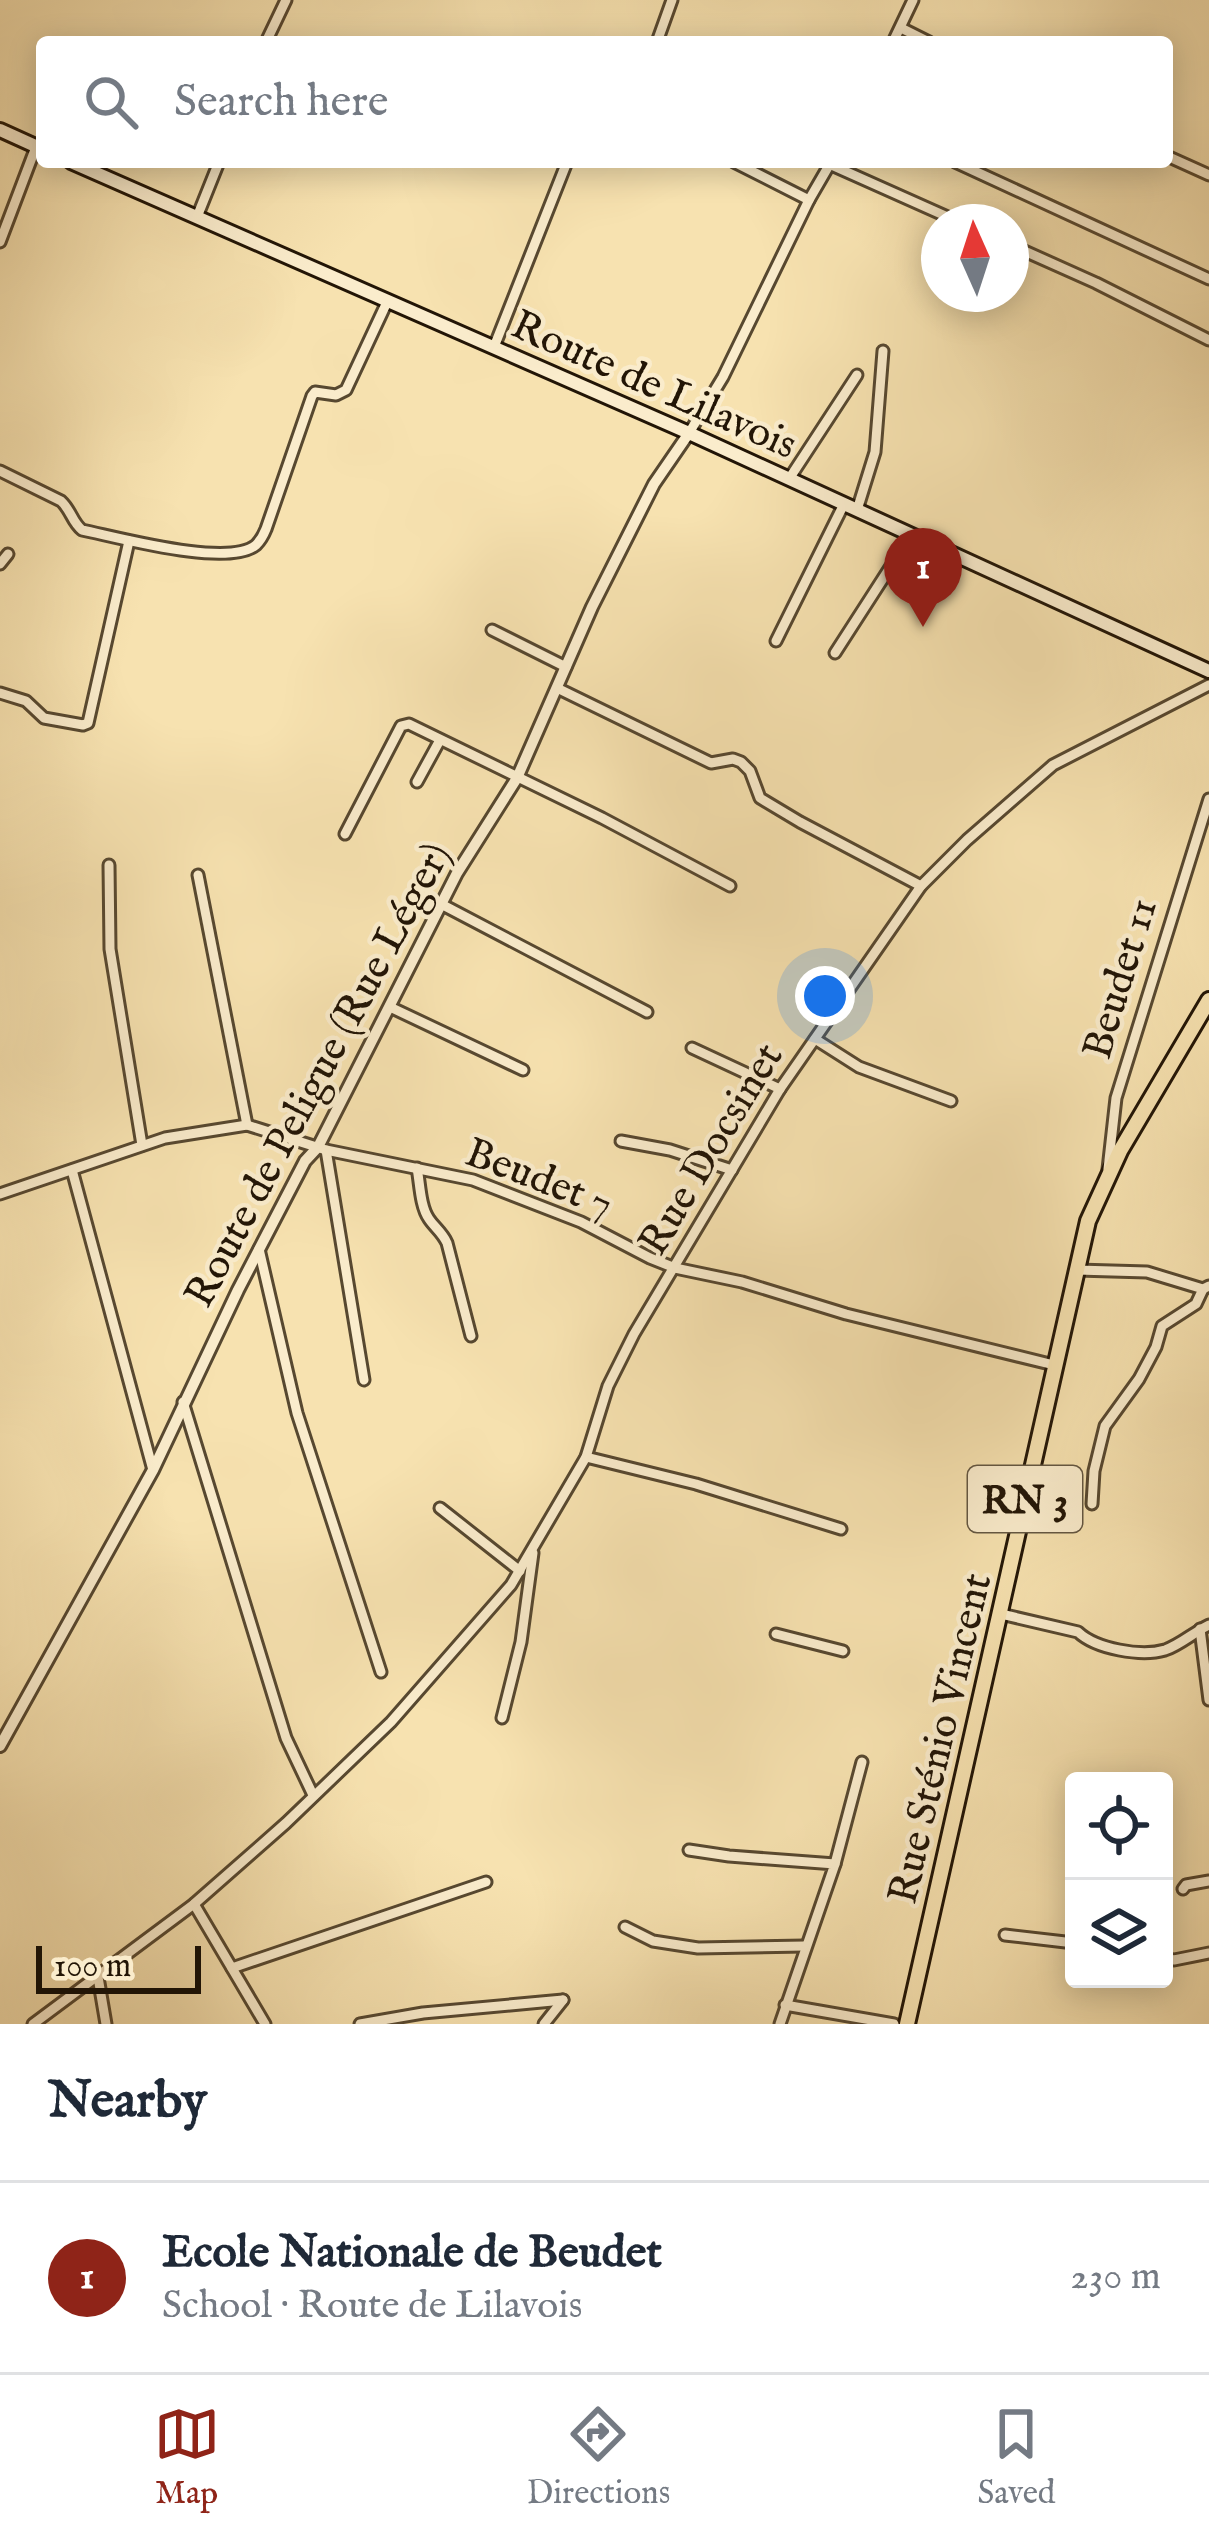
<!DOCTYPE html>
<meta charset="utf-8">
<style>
:root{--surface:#fff;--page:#f2f2f3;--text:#1f2937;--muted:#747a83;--line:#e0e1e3;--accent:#8f2418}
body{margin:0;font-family:"IM FELL English",serif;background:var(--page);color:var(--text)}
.controls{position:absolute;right:36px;bottom:36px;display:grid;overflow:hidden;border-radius:12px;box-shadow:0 6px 30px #0003}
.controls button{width:108px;height:108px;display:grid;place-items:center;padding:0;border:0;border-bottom:3px solid var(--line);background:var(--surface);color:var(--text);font:60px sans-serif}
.compass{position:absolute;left:921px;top:204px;width:108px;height:108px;border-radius:50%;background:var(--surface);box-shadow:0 6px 30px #0003;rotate:357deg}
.scale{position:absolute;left:36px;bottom:30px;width:165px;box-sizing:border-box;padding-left:12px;border:6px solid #221506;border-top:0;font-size:33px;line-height:42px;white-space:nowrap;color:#221506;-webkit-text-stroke:9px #faeccc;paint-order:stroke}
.you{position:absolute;left:825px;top:996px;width:42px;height:42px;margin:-30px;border:9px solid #fff;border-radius:50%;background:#1a73e8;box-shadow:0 0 0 18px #1a73e833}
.badge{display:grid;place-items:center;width:78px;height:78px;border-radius:50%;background:var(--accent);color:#fff;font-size:39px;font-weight:700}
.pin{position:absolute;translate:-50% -99px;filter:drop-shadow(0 3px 6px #0008)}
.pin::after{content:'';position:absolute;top:63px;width:42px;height:36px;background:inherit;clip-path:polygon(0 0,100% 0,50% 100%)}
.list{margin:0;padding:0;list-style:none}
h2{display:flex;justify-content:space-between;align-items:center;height:156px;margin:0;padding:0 48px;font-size:51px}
h2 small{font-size:39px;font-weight:400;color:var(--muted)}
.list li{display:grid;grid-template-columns:78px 1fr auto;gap:36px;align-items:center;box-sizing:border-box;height:192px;padding:0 48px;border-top:3px solid var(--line)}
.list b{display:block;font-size:45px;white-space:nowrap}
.list p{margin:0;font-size:39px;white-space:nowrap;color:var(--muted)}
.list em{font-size:39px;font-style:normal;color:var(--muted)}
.icon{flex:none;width:66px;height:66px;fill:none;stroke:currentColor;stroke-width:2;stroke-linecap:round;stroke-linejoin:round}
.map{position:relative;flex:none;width:1209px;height:2024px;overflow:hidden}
.search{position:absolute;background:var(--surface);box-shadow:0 6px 30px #0003;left:36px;right:36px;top:36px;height:132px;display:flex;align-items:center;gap:30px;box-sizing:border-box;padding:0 42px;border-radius:12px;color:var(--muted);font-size:45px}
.sheet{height:348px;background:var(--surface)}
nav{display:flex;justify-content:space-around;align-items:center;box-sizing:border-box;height:168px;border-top:3px solid var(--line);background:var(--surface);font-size:33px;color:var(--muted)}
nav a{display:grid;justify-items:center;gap:6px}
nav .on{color:var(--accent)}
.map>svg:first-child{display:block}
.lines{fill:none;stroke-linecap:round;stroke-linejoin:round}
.minor-casing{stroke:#574830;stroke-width:15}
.tertiary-casing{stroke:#574830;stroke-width:16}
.secondary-casing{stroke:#221506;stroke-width:18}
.primary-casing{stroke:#221506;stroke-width:20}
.minor{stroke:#faeccc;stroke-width:9}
.tertiary{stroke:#faeccc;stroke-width:10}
.secondary{stroke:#faeccc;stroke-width:12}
.primary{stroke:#f7e2b0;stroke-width:14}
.labels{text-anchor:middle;stroke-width:9;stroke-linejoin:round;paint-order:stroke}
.shield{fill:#faeccc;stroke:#635641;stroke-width:3}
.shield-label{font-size:39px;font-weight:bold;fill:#221506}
.street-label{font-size:42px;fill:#221506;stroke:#faeccc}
</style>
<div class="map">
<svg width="1209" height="2024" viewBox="0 0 1209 2024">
<rect width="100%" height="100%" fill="#f7e2b0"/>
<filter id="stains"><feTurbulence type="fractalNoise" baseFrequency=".00167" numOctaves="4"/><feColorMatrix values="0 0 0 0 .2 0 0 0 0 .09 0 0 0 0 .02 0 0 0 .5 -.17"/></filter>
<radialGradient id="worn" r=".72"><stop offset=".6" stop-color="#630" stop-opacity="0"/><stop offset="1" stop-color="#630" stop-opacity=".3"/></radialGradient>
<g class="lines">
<g class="minor-casing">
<g id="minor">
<path d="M 901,28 L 929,42"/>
<path d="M 266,42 L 286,0"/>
<path d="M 657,42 L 672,0"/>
<path d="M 893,42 L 913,0"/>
<path d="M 1167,156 L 1209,175"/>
<path d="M 734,162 L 809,200"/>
<path d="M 955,162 L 1209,279"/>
<path d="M 829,164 L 959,222"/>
<path d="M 197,217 L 219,162"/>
<path d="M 0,242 L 36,147"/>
<path d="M 1011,245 L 1096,283 L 1209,340"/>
<path d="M 494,347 L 567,162"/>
<path d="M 689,433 L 723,377 L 809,200 L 831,162"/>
<path d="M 0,471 L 61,501 C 71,510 72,522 82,530 C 117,537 228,568 256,545 C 259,542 264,534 266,529 L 312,396 L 315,392 L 336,395 L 346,390 L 388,300"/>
<path d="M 789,479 L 857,375"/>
<path d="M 857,510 L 875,452 L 883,351"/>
<path d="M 0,564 L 8,554"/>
<path d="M 492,630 L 566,667"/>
<path d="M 776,641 L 844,504"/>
<path d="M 835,653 L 911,535"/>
<path d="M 557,688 L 711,763 L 733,759 L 741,762 L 750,771 L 760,798 L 800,822 L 921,886"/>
<path d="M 0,693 L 26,701 L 44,718 L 83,725 L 88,723 L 129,541"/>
<path d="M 417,782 L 440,740"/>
<path d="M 345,834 L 401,726 L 409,724 L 602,818 L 730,886"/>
<path d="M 109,865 L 110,949 L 142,1145"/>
<path d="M 198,875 L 247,1125"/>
<path d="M 441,904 L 647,1012"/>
<path d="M 390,1007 L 523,1070"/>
<path d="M 815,1039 L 859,1067 L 951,1101"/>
<path d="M 692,1048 L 780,1089"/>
<path d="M 621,1141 L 670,1150 L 732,1170"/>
<path d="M 326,1150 L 364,1380"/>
<path d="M 417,1168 C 420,1183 420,1206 429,1219 C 435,1228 442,1232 447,1243 L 471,1336"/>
<path d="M 1108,1169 L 1116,1098 L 1209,799"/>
<path d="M 72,1170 L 153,1470"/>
<path d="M 0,1194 L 165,1138 L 247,1125 L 326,1150 L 473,1180 L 581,1222 L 650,1258 L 675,1268 L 742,1282 L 846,1314 L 1054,1365"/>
<path d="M 259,1249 L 297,1413 L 381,1672"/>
<path d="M 1077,1270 L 1147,1272 L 1203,1289 L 1209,1286"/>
<path d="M 183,1402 L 286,1738 L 313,1795"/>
<path d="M 586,1457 L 696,1484 L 841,1529"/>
<path d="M 1092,1504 L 1094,1471 L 1105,1426 L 1139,1379 L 1156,1347 L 1162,1326 L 1196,1304 L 1203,1289"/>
<path d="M 440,1508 L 520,1571"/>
<path d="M 1001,1614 L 1078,1632 C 1096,1649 1141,1657 1165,1650 C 1180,1645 1194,1632 1209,1625"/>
<path d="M 1200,1629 L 1209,1700"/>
<path d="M 776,1634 L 843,1651"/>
<path d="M 502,1718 L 521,1642 L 533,1553"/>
<path d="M 689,1850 L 729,1856 L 835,1864 L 780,2024"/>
<path d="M 835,1864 L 862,1762"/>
<path d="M 1183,1889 L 1186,1885 L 1209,1881"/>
<path d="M 194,1904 L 265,2024"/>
<path d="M 625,1927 L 653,1941 L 698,1948 L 805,1946"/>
<path d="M 1005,1935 L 1074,1943"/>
<path d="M 1164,1958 L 1174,1960 L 1209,1953"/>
<path d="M 232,1968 L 486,1882"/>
<path d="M 98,1977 L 106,2024"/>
<path d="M 785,2005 L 894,2024"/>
<path d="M 33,2024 L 194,1904 L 286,1823 L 391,1722 L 511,1585 L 586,1457 L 608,1386 L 634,1334 L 780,1089 L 921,886 L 967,840 L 1053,765 L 1209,685"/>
<path d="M 360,2024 L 423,2013 L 563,2000"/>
<path d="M 544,2024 L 563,2000"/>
</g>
</g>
<g class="tertiary-casing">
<path id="tertiary" d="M 0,1746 L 153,1470 L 238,1290 L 305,1161 L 318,1147 L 457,873 L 517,778 L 592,607 L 654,484 L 689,433"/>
</g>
<g class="secondary-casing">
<g id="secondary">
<path d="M 0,130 L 42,149"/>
<path d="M 71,162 L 689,433 L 1209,671"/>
</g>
</g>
<g class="primary-casing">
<path id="primary" d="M 907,2024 L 1088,1221 L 1120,1151 L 1209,1000"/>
</g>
<use href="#minor" class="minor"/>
<use href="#tertiary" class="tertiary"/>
<use href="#secondary" class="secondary"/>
<use href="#primary" class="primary"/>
</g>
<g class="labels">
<rect class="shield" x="968" y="1466" width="114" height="66" rx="9"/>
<g class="shield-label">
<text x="1025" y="1513">RN 3</text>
</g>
<g class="street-label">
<text transform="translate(655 383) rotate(24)" y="15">Route de Lilavois</text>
<text transform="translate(1118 978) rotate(-73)" y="15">Beudet 11</text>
<text transform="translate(316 1074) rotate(-62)" y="15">Route de Peligue (Rue Léger)</text>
<text transform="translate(709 1148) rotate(-59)" y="15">Rue Docsinet</text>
<text transform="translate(540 1176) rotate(21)" y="15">Beudet 7</text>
<text transform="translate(938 1738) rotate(-77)" y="15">Rue Sténio Vincent</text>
</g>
</g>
<rect width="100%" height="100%" filter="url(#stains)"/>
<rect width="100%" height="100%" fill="url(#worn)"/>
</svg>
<div class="controls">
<button><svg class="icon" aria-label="locate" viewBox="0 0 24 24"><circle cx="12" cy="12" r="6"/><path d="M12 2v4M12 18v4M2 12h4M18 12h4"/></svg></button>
<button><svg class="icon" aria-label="layers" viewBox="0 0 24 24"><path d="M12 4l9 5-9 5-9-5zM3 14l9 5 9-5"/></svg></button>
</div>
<svg class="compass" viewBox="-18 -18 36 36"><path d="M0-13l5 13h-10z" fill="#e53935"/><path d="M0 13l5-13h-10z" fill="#747a83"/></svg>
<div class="scale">100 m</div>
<div class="you"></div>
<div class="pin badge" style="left:923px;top:627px">1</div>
<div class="search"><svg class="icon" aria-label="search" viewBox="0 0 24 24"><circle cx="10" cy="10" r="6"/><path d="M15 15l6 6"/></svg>Search here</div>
</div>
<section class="sheet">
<h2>Nearby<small></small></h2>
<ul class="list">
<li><span class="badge">1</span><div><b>Ecole Nationale de Beudet</b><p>School · Route de Lilavois</p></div><em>230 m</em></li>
</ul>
</section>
<nav>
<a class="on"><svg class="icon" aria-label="map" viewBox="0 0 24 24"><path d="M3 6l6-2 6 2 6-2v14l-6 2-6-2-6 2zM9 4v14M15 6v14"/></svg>Map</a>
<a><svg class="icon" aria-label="directions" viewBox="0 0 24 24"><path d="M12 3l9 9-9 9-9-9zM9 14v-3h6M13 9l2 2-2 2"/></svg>Directions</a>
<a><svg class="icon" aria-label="saved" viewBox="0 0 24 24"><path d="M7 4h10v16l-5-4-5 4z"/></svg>Saved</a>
</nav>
